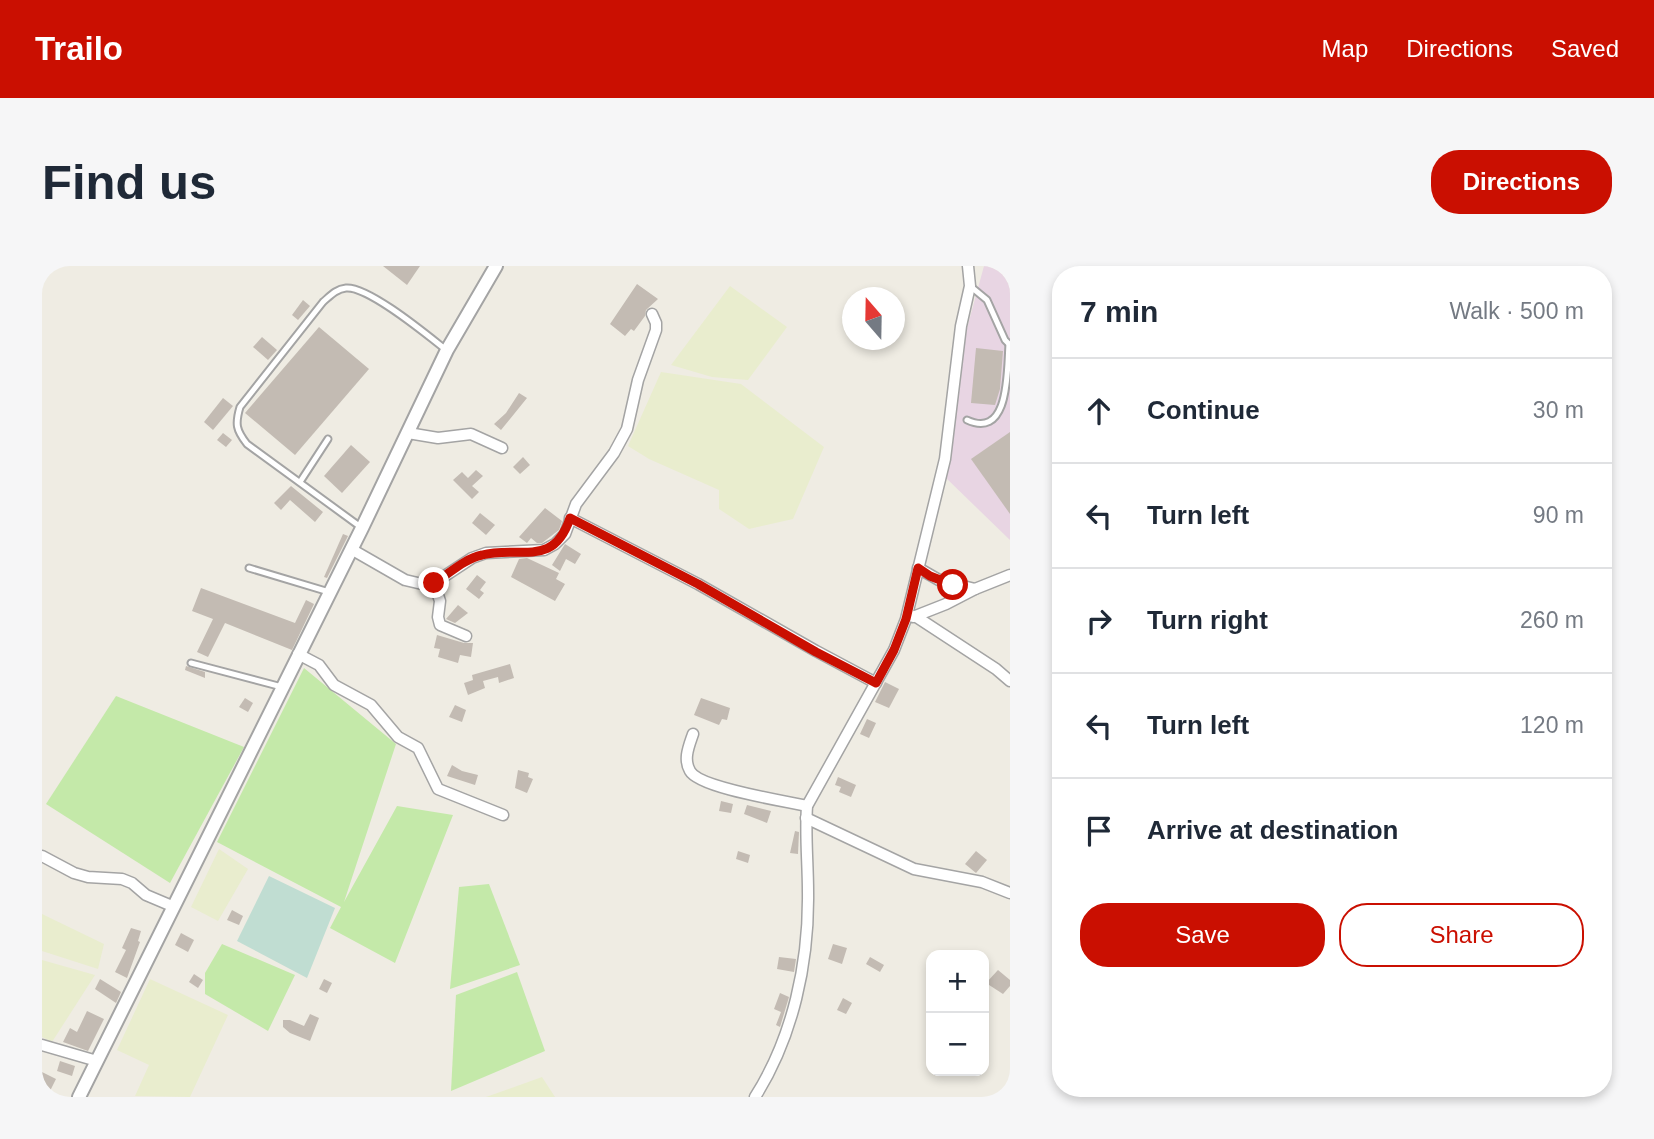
<!DOCTYPE html>
<meta charset="utf-8">
<style>
:root{--surface:#fff;--page:#f6f6f7;--text:#1f2937;--muted:#747a83;--line:#e0e1e3;--accent:#ca0f01}
body{margin:0;font-family:Helvetica,sans-serif;background:var(--page);color:var(--text)}
.controls{position:absolute;right:21px;bottom:21px;display:grid;overflow:hidden;border-radius:14px;box-shadow:0 4px 10px #0003}
.controls button{width:63px;height:63px;display:grid;place-items:center;padding:0;border:0;border-bottom:2px solid var(--line);background:var(--surface);color:var(--text);font:35px sans-serif}
.compass{position:absolute;left:800px;top:21px;width:63px;height:63px;border-radius:50%;background:var(--surface);box-shadow:0 4px 10px #0003;rotate:340deg}
.stop{position:absolute;width:21px;height:21px;margin:-16px;border:5px solid #ca0f01;border-radius:50%;background:#fff}
.stop.end{background:#ca0f01;border-color:#fff;box-shadow:0 2px 7px #0008}
.list{margin:0;padding:0;list-style:none}
h2{display:flex;justify-content:space-between;align-items:center;height:91px;margin:0;padding:0 28px;font-size:30px}
h2 small{font-size:23px;font-weight:400;color:var(--muted)}
.list li{display:grid;grid-template-columns:46px 1fr auto;gap:21px;align-items:center;box-sizing:border-box;height:105px;padding:0 28px;border-top:2px solid var(--line)}
.list b{display:block;font-size:26px;white-space:nowrap}
.list em{font-size:23px;font-style:normal;color:var(--muted)}
.actions{display:flex;gap:14px;padding:21px 28px}
.actions a{flex:1;padding:16px 0;border:2px solid var(--accent);border-radius:28px;text-align:center;font-size:24px;color:var(--accent)}
.actions .main{background:var(--accent);color:#fff}
.icon{flex:none;width:38px;height:38px;fill:none;stroke:currentColor;stroke-width:2;stroke-linecap:round;stroke-linejoin:round}
.map{position:relative;flex:none;width:968px;height:831px;overflow:hidden;border-radius:28px}
header{display:flex;align-items:center;gap:42px;box-sizing:border-box;height:98px;padding:0 35px;background:var(--accent);color:#fff}
header strong{font-size:33px}
nav{display:flex;gap:38px;margin-inline-start:auto;font-size:24px}
.intro{display:flex;align-items:center;justify-content:space-between;box-sizing:border-box;height:168px;padding:0 42px}
h1{margin:0;font-size:49px}
.button{padding:18px 32px;border-radius:28px;background:var(--accent);color:#fff;font-size:24px;font-weight:700}
main{display:flex;gap:42px;padding:0 42px}
aside{flex:1;background:var(--surface);border-radius:28px;box-shadow:0 4px 10px #0003}
.map>svg:first-child{display:block}
.industrial{fill:#e8d5e3}
.farmland{fill:#e9edce}
.grass{fill:#c4e9a9}
.wetland{fill:#c0ddd2}
.building{fill:#c3bbb3}
.lines{fill:none;stroke-linecap:round;stroke-linejoin:round}
.service-casing{stroke:#a4a4a4;stroke-width:9}
.minor-casing{stroke:#a4a4a4;stroke-width:13}
.tertiary-casing{stroke:#a4a4a4;stroke-width:16}
.service{stroke:#fff;stroke-width:5}
.minor{stroke:#fff;stroke-width:10}
.tertiary{stroke:#fff;stroke-width:12}
.route{stroke:#ca0f01;stroke-width:9}
</style>
<header>
<strong>Trailo</strong>
<nav><a>Map</a><a>Directions</a><a>Saved</a></nav>
</header>
<div class="intro"><h1>Find us</h1><a class="button">Directions</a></div>
<main>
<div class="map">
<svg width="968" height="831" viewBox="0 0 968 831">
<rect width="100%" height="100%" fill="#efece3"/>
<path class="industrial" d="M 942,0 L 968,0 L 968,274 L 904,212 L 921,77 Z"/>
<g class="farmland">
<path d="M 688,20 L 745,61 L 706,114 L 670,111 L 629,99 Z"/>
<path d="M 619,106 L 699,118 L 782,181 L 751,253 L 707,263 L 677,243 L 677,224 L 607,193 L 586,180 Z"/>
<path d="M 177,583 L 206,603 L 176,655 L 149,641 Z"/>
<path d="M 0,648 L 62,678 L 56,703 L 0,685 Z"/>
<path d="M 0,694 L 53,709 L 10,776 L 0,771 Z"/>
<path d="M 108,713 L 186,749 L 148,831 L 93,830 L 107,799 L 75,784 Z"/>
<path d="M 500,811 L 513,831 L 444,831 Z"/>
</g>
<g class="grass">
<path d="M 262,402 L 354,478 L 302,636 L 355,540 L 411,549 L 353,697 L 288,662 L 299,641 L 175,576 Z"/>
<path d="M 74,430 L 202,481 L 128,617 L 4,538 Z"/>
<path d="M 447,618 L 478,699 L 408,723 L 417,621 Z"/>
<path d="M 180,678 L 253,709 L 226,765 L 163,728 L 163,707 Z"/>
<path d="M 475,706 L 503,785 L 409,825 L 414,729 Z"/>
</g>
<path class="wetland" d="M 227,610 L 293,642 L 265,712 L 195,675 Z"/>
<g class="building">
<path d="M 341,0 L 378,0 L 365,19 Z"/>
<path d="M 595,18 L 616,33 L 604,44 L 603,50 L 592,65 L 589,63 L 583,70 L 568,58 Z"/>
<path d="M 261,34 L 268,40 L 256,54 L 250,49 Z"/>
<path d="M 277,61 L 327,103 L 253,189 L 203,147 Z"/>
<path d="M 220,71 L 235,84 L 226,94 L 211,81 Z"/>
<path d="M 934,82 L 961,85 L 958,123 L 953,139 L 929,137 Z"/>
<path d="M 477,127 L 485,132 L 459,164 L 452,158 L 464,147 Z"/>
<path d="M 181,132 L 191,140 L 171,164 L 162,156 Z"/>
<path d="M 968,166 L 968,248 L 929,193 Z"/>
<path d="M 181,167 L 190,174 L 184,181 L 175,174 Z"/>
<path d="M 309,179 L 328,196 L 300,227 L 282,210 Z"/>
<path d="M 481,191 L 488,199 L 478,208 L 471,201 Z"/>
<path d="M 434,204 L 441,210 L 430,220 L 437,226 L 430,233 L 411,214 L 420,206 L 426,212 Z"/>
<path d="M 249,220 L 281,246 L 273,256 L 248,234 L 239,244 L 232,237 Z"/>
<path d="M 503,242 L 520,255 L 517,264 L 500,277 L 495,277 L 489,272 L 485,277 L 477,271 Z"/>
<path d="M 438,247 L 453,259 L 444,269 L 430,257 Z"/>
<path d="M 301,268 L 306,270 L 285,312 L 282,311 Z"/>
<path d="M 523,278 L 539,288 L 533,298 L 524,293 L 518,305 L 510,299 Z"/>
<path d="M 485,292 L 517,307 L 514,313 L 523,318 L 513,335 L 469,311 L 477,293 Z"/>
<path d="M 435,309 L 444,316 L 438,324 L 442,327 L 437,333 L 424,323 Z"/>
<path d="M 159,322 L 253,357 L 264,334 L 272,338 L 250,384 L 183,357 L 166,391 L 155,386 L 171,353 L 150,345 Z"/>
<path d="M 416,339 L 426,347 L 413,357 L 404,353 Z"/>
<path d="M 395,369 L 422,377 L 431,377 L 429,391 L 418,389 L 416,397 L 396,391 L 398,383 L 392,382 Z"/>
<path d="M 468,398 L 472,412 L 457,417 L 456,411 L 441,415 L 443,422 L 426,429 L 422,417 L 431,414 L 430,409 Z"/>
<path d="M 144,400 L 163,406 L 163,412 L 143,404 Z"/>
<path d="M 843,416 L 857,423 L 847,442 L 833,436 Z"/>
<path d="M 203,432 L 211,437 L 206,446 L 197,441 Z"/>
<path d="M 659,432 L 688,442 L 685,454 L 680,453 L 677,459 L 652,449 Z"/>
<path d="M 413,439 L 424,444 L 420,456 L 407,451 Z"/>
<path d="M 825,453 L 834,457 L 827,472 L 818,468 Z"/>
<path d="M 410,499 L 420,505 L 436,509 L 433,519 L 405,510 Z"/>
<path d="M 476,504 L 487,507 L 486,511 L 491,513 L 485,527 L 473,522 Z"/>
<path d="M 796,511 L 814,519 L 809,531 L 797,526 L 799,521 L 793,519 Z"/>
<path d="M 679,535 L 691,538 L 689,547 L 677,545 Z"/>
<path d="M 705,539 L 729,545 L 725,557 L 702,548 Z"/>
<path d="M 753,565 L 757,566 L 756,588 L 748,587 Z"/>
<path d="M 696,585 L 708,589 L 706,597 L 694,593 Z"/>
<path d="M 934,585 L 945,594 L 934,607 L 923,598 Z"/>
<path d="M 190,644 L 201,650 L 197,659 L 185,654 Z"/>
<path d="M 89,662 L 99,665 L 96,675 L 98,676 L 85,712 L 73,706 L 84,684 L 80,682 Z"/>
<path d="M 139,667 L 152,674 L 146,686 L 133,679 Z"/>
<path d="M 791,678 L 805,682 L 800,698 L 786,693 Z"/>
<path d="M 737,691 L 754,693 L 752,706 L 735,703 Z"/>
<path d="M 828,691 L 842,699 L 838,706 L 824,698 Z"/>
<path d="M 956,704 L 968,714 L 968,720 L 961,728 L 944,717 Z"/>
<path d="M 152,708 L 161,714 L 156,722 L 147,716 Z"/>
<path d="M 58,713 L 79,726 L 74,737 L 53,723 Z"/>
<path d="M 282,713 L 290,717 L 285,727 L 277,723 Z"/>
<path d="M 738,727 L 747,731 L 738,761 L 734,759 L 739,746 L 732,743 Z"/>
<path d="M 801,732 L 810,737 L 804,748 L 795,744 Z"/>
<path d="M 45,745 L 62,753 L 46,785 L 21,776 L 28,762 L 35,766 Z"/>
<path d="M 268,748 L 277,752 L 268,775 L 248,767 L 241,761 L 241,754 L 248,754 L 262,760 Z"/>
<path d="M 18,795 L 33,800 L 30,810 L 15,805 Z"/>
<path d="M 0,806 L 14,813 L 5,831 L 0,831 Z"/>
</g>
<g class="lines">
<g class="service-casing">
<g id="service">
<path d="M 928,20 L 945,34 L 963,74 L 968,79"/>
<path d="M 925,154 C 968,174 965,104 967,78"/>
<path d="M 258,216 L 286,173"/>
<path d="M 320,262 L 205,178 C 194,164 193,158 198,141 L 281,36 C 288,30 294,23 304,22 C 326,20 384,68 403,83"/>
<path d="M 207,302 L 287,326"/>
<path d="M 149,397 L 240,421"/>
</g>
</g>
<g class="minor-casing">
<g id="minor">
<path d="M 366,167 L 396,172 L 429,168 L 460,182"/>
<path d="M 528,252 L 656,318 L 774,385 L 834,417"/>
<path d="M 309,283 L 363,314 L 380,318 L 392,317 L 430,292 L 444,287 L 502,284 L 513,278 L 523,268 L 534,238 L 572,187 L 585,163 L 596,114 L 614,64 L 614,57 L 610,48"/>
<path d="M 876,302 L 897,314 L 933,323 L 968,309"/>
<path d="M 392,317 L 398,335 L 396,351 L 398,359 L 424,370"/>
<path d="M 873,350 L 954,403 L 968,415"/>
<path d="M 871,351 L 904,338 L 933,323"/>
<path d="M 256,388 L 277,399 L 292,419 L 329,439 L 356,471 L 376,482 L 396,523 L 461,549"/>
<path d="M 651,468 C 647,480 641,493 648,505 C 657,522 743,535 765,540"/>
<path d="M 764,552 L 872,603 L 940,616 L 968,627"/>
<path d="M 0,590 L 32,607 L 46,611 L 80,613 L 90,617 L 104,629 L 130,640"/>
<path d="M 0,779 L 55,795"/>
<path d="M 713,831 C 751,771 767,697 766,626 C 766,597 763,569 765,540 L 852,384 L 864,353 L 903,193 L 919,60 L 928,20 L 926,0"/>
</g>
</g>
<g class="tertiary-casing">
<path id="tertiary" d="M 37,831 L 320,262 L 405,84 L 454,0"/>
</g>
<use href="#service" class="service"/>
<use href="#minor" class="minor"/>
<use href="#tertiary" class="tertiary"/>
</g>
<g class="lines">
<path class="route" d="M 392,317 C 408,307 422,293 440,289 C 478,279 511,303 528,252 L 656,318 L 774,386 L 834,417 L 852,384 L 864,353 L 876,302 L 888,310 L 911,319"/>
</g>
</svg>
<div class="controls">
<button>+</button>
<button>−</button>
</div>
<svg class="compass" viewBox="-18 -18 36 36"><path d="M0-13l5 13h-10z" fill="#e53935"/><path d="M0 13l5-13h-10z" fill="#747a83"/></svg>
<div class="stop" style="left:911px;top:319px"></div>
<div class="stop end" style="left:392px;top:317px"></div>
</div>
<aside>
<h2>7 min<small>Walk · 500 m</small></h2>
<ul class="list">
<li><svg class="icon" aria-label="ahead" viewBox="0 0 24 24"><path d="M12 20V5M6 11l6-6 6 6"/></svg><div><b>Continue</b></div><em>30 m</em></li>
<li><svg class="icon" aria-label="left" viewBox="0 0 24 24"><path d="M17 20v-9H6M10 6l-5 5 5 5"/></svg><div><b>Turn left</b></div><em>90 m</em></li>
<li><svg class="icon" aria-label="right" viewBox="0 0 24 24"><path d="M7 20v-9h11M14 6l5 5-5 5"/></svg><div><b>Turn right</b></div><em>260 m</em></li>
<li><svg class="icon" aria-label="left" viewBox="0 0 24 24"><path d="M17 20v-9H6M10 6l-5 5 5 5"/></svg><div><b>Turn left</b></div><em>120 m</em></li>
<li><svg class="icon" aria-label="arrive" viewBox="0 0 24 24"><path d="M6 21V4h12l-3 4 3 4H6"/></svg><div><b>Arrive at destination</b></div></li>
</ul>
<div class="actions"><a class="main">Save</a><a>Share</a></div>
</aside>
</main>
